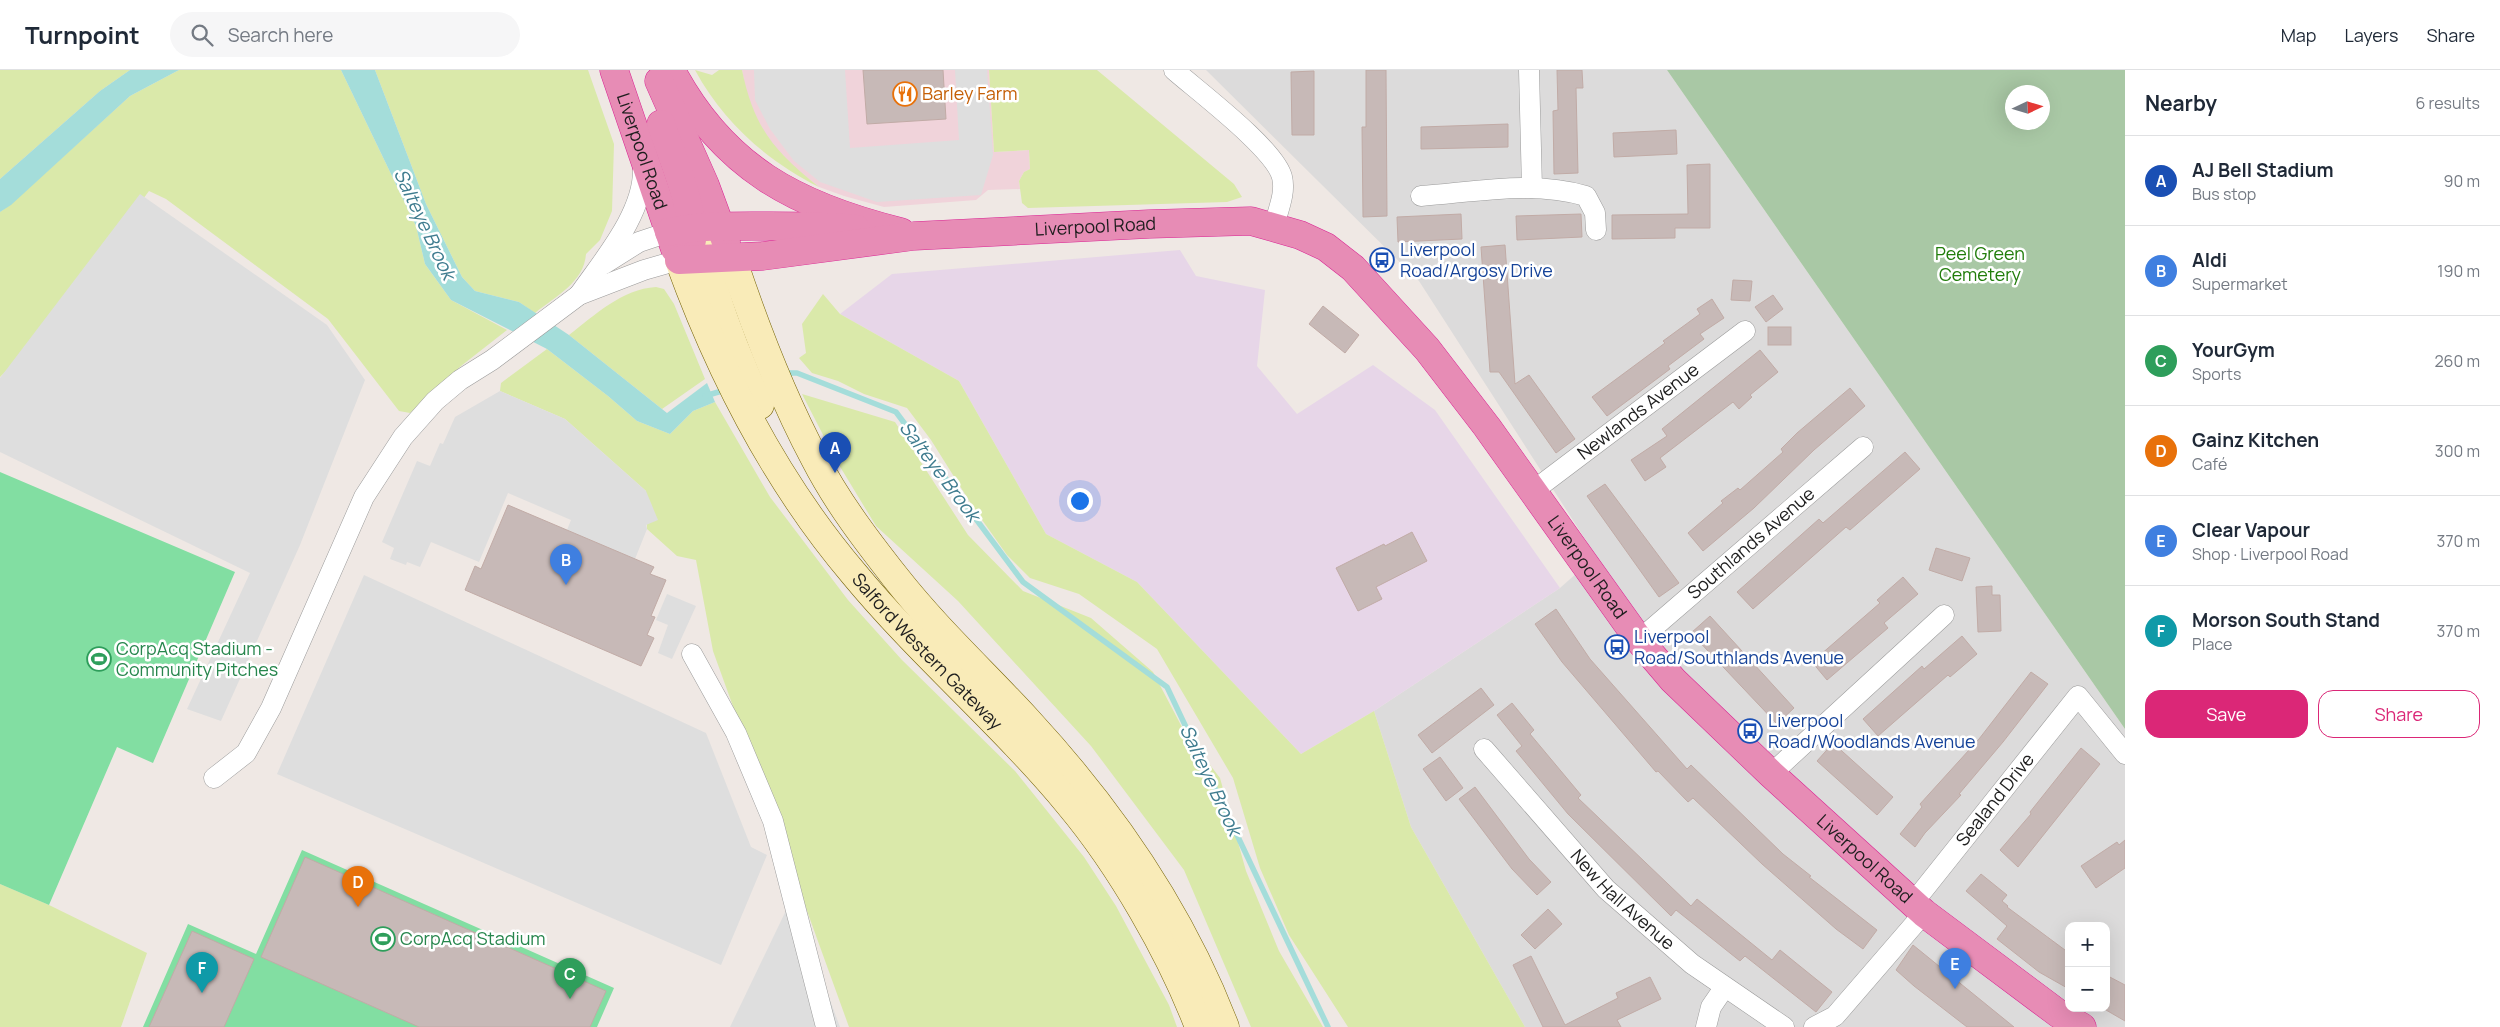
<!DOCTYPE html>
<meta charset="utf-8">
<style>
:root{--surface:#fff;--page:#f6f6f7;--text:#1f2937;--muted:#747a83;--line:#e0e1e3;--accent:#db2777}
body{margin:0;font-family:Manrope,sans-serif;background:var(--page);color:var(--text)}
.controls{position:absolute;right:15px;bottom:15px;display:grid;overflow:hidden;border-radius:10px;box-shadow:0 5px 20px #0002}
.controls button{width:45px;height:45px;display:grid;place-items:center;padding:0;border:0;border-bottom:1px solid var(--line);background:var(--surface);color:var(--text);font:25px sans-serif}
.compass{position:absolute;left:2005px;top:15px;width:45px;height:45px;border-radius:50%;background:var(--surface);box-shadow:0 5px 20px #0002;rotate:86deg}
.you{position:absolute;left:1079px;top:430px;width:18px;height:18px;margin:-12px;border:4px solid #fff;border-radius:50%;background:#1a73e8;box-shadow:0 0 0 8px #1a73e833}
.badge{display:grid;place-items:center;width:32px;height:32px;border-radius:50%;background:var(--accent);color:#fff;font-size:16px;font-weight:700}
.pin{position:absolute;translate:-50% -41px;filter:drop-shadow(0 1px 2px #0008)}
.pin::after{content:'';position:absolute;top:26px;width:18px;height:15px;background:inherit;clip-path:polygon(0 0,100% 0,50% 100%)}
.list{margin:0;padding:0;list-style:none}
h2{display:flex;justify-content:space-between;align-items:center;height:65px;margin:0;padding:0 20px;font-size:21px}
h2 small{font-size:16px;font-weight:400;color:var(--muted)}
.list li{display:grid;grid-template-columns:32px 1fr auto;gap:15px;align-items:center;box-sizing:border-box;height:90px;padding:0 20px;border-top:1px solid var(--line)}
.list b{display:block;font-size:19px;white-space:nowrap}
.list p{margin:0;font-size:16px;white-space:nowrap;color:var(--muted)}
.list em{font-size:16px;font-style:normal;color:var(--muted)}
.actions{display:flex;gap:10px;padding:15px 20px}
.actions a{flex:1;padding:11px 0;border:1px solid var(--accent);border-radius:15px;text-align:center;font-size:18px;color:var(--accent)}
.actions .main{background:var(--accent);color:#fff}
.icon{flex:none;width:28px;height:28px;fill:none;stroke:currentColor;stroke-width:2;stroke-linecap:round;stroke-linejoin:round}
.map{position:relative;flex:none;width:2125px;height:957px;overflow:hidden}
header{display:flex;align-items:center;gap:30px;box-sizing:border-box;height:70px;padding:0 25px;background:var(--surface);border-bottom:1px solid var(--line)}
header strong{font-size:24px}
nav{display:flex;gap:28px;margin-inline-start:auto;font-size:18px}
.search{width:350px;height:45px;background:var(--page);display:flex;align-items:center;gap:12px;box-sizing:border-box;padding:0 18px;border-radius:28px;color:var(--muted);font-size:19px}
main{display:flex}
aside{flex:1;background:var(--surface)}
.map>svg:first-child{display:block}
.residential{fill:#dcdbdb;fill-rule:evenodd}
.commercial{fill:#f0d3da}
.industrial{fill:#e7d6e8}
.grass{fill:#dae9aa}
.cemetery{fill:#a9c8a5;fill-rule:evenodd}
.pitch{fill:#82dea2}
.parking{fill:#dedede}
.water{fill:#a4ddda}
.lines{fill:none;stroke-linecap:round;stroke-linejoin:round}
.stream{stroke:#a4ddda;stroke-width:5.5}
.building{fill:#c7b9b7;stroke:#c1aba6}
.street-casing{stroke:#9b9b9b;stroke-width:21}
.secondary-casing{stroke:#756305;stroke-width:29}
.highway-casing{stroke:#da2494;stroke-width:29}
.street{stroke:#fff;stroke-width:20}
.secondary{stroke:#f9ebb8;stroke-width:28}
.highway{stroke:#e78cb5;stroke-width:28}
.labels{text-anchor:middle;stroke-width:5;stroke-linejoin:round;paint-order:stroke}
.food-label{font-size:18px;fill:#c56008;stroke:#fff;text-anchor:start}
.street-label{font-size:18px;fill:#1e1e1e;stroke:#fff}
.transit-label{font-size:18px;fill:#164399;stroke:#fff;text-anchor:start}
.park-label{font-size:18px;fill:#217d0b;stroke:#fff}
.leisure-label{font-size:18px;fill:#27864d;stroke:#fff;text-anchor:start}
.water-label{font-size:19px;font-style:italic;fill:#3f7c8f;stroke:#fff}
</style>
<header>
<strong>Turnpoint</strong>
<div class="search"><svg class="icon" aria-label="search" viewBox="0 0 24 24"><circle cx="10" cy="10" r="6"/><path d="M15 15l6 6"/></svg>Search here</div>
<nav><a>Map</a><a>Layers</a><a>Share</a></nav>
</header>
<main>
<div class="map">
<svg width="2125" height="957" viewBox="0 0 2125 957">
<rect width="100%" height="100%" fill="#efe8e4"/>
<path class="residential" d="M 1206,0 L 1667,0 L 2125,659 L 2125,957 L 1525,957 L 1411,757 L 1374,641 L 1560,518 L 1596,486 L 1419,211 ZM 2069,856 L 2106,856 L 2106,938 L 2069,938 Z"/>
<path class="commercial" d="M 742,0 L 989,0 L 994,82 L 1029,80 L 1030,99 L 1024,102 L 1019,111 L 1020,119 L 988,120 L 976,130 L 884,137 L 844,126 L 819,117 L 796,99 L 775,77 L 759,56 L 747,27 Z"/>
<path class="industrial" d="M 1180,180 L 1196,206 L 1265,220 L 1257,296 L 1297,344 L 1373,295 L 1435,340 L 1560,518 L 1374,641 L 1301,684 L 1137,512 L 1046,464 L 959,311 L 840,244 L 892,204 Z"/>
<g class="grass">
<path d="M 0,0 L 130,0 L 100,21 L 0,109 Z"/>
<path d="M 179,0 L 341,0 L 416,156 L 425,194 L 451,230 L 507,260 L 461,296 L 410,343 L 399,341 L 328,249 L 166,129 L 149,121 L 36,272 L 0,307 L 0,142 L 11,134 L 130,26 Z"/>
<path d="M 375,0 L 588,0 L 614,74 L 612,141 L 600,170 L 586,184 C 584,212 556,226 535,243 L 519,232 L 475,221 L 462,207 L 426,134 Z"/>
<path d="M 695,0 L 712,5 L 719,0 L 742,0 C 754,58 774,81 819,117 C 767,91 723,52 695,0 Z"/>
<path d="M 989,0 L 1097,0 L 1234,114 L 1242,127 L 1227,132 L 1028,138 L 1022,133 L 1019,111 L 1024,102 L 1030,99 L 1029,80 L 994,82 Z"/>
<path d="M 656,217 L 664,219 L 674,234 L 705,309 L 662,339 L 569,265 C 595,245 622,219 656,217 Z"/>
<path d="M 823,224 L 840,244 L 959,311 L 1046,464 L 1137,512 L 1301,684 L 1374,641 L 1411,757 L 1525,957 L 1348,957 L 1289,865 L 1260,798 L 1233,708 L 1157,579 L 1079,524 L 1030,508 L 1007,485 L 975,440 L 931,370 L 907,338 L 864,324 L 838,311 L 812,303 L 799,288 L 806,283 L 802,254 Z"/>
<path d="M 547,279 L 608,326 L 637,351 L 670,364 L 693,341 L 715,332 L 770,427 L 848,530 L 902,590 L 1015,701 L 1084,787 L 1116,836 L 1169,935 L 1177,957 L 849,957 L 713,581 L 696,490 L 677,486 L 647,459 L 646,421 L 565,349 L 500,321 L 501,313 Z"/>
<path d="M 802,324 L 895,352 L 968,465 L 1023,521 L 1091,548 L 1153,602 L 1184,661 L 1220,708 L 1246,801 L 1279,881 L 1323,957 L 1251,957 L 1184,800 L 1091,676 L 958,531 L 876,456 L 836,390 Z"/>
<path d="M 0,814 L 49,835 L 147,883 L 121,957 L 0,957 Z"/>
</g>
<path class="cemetery" d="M 1667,0 L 2125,0 L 2125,659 ZM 2012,22 L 2042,22 L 2042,52 L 2012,52 Z"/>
<g class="pitch">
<path d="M 0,402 L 235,502 L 153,693 L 117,677 L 49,835 L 0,814 Z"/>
<path d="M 302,780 L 614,918 L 597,957 L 143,957 L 188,854 L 256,884 Z"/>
</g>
<g class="parking">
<path d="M 754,0 L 845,0 L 850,78 L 959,70 L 955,0 L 987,0 L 993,85 L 981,125 L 877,132 L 820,112 L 794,91 L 770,59 L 755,30 Z"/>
<path d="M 140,124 L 327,255 L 365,310 L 300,475 L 221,651 L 187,639 L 250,503 L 0,382 L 0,308 Z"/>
<path d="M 500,321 L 565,349 L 646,421 L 658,450 L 646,455 L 647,459 L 635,489 L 567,460 L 571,450 L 508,423 L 479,492 L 431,472 L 420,497 L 407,492 L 406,495 L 390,489 L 394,478 L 382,472 L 417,391 L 430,396 L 440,373 L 443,374 L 455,347 Z"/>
<path d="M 364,505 L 706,663 L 751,777 L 767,785 L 721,895 L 277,704 Z"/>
<path d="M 667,524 L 696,536 L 672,589 L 658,583 L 668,555 L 656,550 Z"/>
<path d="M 792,828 L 840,957 L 730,957 Z"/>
</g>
<g class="water">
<path d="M 130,0 L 179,0 L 130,26 L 11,135 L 0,142 L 0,109 L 100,21 Z"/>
<path d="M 341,0 L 375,0 L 426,134 L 462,207 L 475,221 L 519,232 L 569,265 L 667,343 L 707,313 L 715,332 L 693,341 L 670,364 L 637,351 L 608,326 L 547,279 L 451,230 L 425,194 L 416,156 Z"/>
</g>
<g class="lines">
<g class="stream">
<path d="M 784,303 L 797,303 L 896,342 L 1023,512 L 1167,617 L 1328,957"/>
<path d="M 705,326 L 725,320"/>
</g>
</g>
<g class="building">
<path d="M 863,0 L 943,0 L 946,49 L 867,54 Z"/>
<path d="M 1366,0 L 1386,0 L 1387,146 L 1363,147 L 1362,57 L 1366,57 Z"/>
<path d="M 1557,0 L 1582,0 L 1583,18 L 1576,18 L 1578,103 L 1554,104 L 1553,41 L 1558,40 Z"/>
<path d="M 1314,1 L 1314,65 L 1292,65 L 1291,2 Z"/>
<path d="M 1508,54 L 1508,77 L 1421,79 L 1421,57 Z"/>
<path d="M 1676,60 L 1677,84 L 1614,87 L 1613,63 Z"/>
<path d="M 1710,94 L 1710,158 L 1675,158 L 1675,168 L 1612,169 L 1612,145 L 1688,144 L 1687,95 Z"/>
<path d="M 1461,144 L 1462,169 L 1398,172 L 1397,147 Z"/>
<path d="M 1581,144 L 1582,167 L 1517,170 L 1516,146 Z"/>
<path d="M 1505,175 L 1515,314 L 1529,305 L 1575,369 L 1556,383 L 1499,302 L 1490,302 L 1481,177 Z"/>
<path d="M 1733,210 L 1752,211 L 1750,231 L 1731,230 Z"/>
<path d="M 1773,225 L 1783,239 L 1766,252 L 1755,237 Z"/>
<path d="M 1712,229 L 1724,248 L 1700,264 L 1704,269 L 1668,296 L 1670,299 L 1607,346 L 1592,327 L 1665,273 L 1663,271 L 1700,244 L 1697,239 Z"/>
<path d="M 1323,236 L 1359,265 L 1345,283 L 1309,254 Z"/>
<rect x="1768" y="257" width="23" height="18"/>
<path d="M 1760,280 L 1778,302 L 1750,325 L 1752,327 L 1739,339 L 1733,332 L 1660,388 L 1666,397 L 1645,411 L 1631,390 L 1667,366 L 1662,359 Z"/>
<path d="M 1850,318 L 1865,336 L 1814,380 L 1754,438 L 1703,481 L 1688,463 L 1723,433 L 1721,431 L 1738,418 L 1740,420 L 1783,382 L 1781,379 L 1797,363 Z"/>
<path d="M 1905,382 L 1920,399 L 1850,460 L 1846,457 L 1753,539 L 1737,522 L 1819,449 L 1823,453 Z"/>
<path d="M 1605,414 L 1679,513 L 1659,527 L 1587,426 Z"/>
<path d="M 508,435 L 654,497 L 650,504 L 666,510 L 651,546 L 655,547 L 647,565 L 654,568 L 641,596 L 465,520 L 475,496 L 481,499 Z"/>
<path d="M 1412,462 L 1427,491 L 1376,517 L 1382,529 L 1358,541 L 1336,498 L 1384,474 L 1385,476 Z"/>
<path d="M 1936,478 L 1970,488 L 1962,511 L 1929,500 Z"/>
<path d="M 1903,507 L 1918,524 L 1884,553 L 1888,558 L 1827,610 L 1812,592 L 1880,533 L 1877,530 Z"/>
<path d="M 1992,516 L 1992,525 L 2000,525 L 2001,561 L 1978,562 L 1976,517 Z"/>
<path d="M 1556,539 L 1590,589 L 1687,699 L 1691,695 L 1783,784 L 1811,806 L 1809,807 L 1877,860 L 1863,879 L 1836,859 L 1762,794 L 1693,728 L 1688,732 L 1658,701 L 1656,702 L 1562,592 L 1535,554 Z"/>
<path d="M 1710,546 L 1794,638 L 1777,654 L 1691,563 Z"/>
<path d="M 1962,566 L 1977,584 L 1950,607 L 1948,605 L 1878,666 L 1863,649 L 1922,596 L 1924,599 Z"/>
<path d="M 2031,602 L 2048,614 L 2003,672 L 1959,724 L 1961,725 L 1925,763 L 1915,777 L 1900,764 L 1922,737 L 1920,734 L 1979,669 Z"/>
<path d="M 1481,618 L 1494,635 L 1432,683 L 1418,665 Z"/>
<path d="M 1512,633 L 1534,660 L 1530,664 L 1581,725 L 1578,728 L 1691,836 L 1697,829 L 1772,890 L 1780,880 L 1832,922 L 1816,942 L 1745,886 L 1740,891 L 1676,840 L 1671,846 L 1568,744 L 1516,681 L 1522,676 L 1497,645 Z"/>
<path d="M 1833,673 L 1893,727 L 1877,745 L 1817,691 Z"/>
<path d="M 2081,678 L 2100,694 L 2018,797 L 2000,780 L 2031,744 L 2030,742 Z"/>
<path d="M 1440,687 L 1463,718 L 1446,731 L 1423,699 Z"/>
<path d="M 1475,717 L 1529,789 L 1551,812 L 1537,825 L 1512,799 L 1459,729 Z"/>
<path d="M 2125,770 L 2125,798 L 2096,818 L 2081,796 L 2117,772 L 2119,775 Z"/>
<path d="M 305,787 L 606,921 L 590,957 L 419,957 L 261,887 Z"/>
<path d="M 1981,804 L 2007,825 L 2002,831 L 2008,836 L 2007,837 L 2069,883 L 2069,919 L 2039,902 L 1997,869 L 2007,856 L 1966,821 Z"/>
<path d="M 1548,839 L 1562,854 L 1535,879 L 1521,865 Z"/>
<path d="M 192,861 L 254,889 L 224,957 L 149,957 Z"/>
<path d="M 1913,875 L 2014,957 L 1967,957 L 1914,916 L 1896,900 Z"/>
<path d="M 1531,886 L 1565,955 L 1618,928 L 1616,923 L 1650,907 L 1661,929 L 1617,950 L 1621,957 L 1543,957 L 1513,895 Z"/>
<path d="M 2106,905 L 2125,915 L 2125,951 L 2106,940 Z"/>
</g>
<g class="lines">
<g class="street-casing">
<g id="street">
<path d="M 1174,0 C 1199,22 1275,79 1282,107 C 1286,123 1278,140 1274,156"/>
<path d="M 1529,0 L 1532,118"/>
<path d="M 1421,126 C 1475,122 1534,110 1586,126 L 1595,143 L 1596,160"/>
<path d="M 604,194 L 639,172 L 669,162"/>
<path d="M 579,225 C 604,189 645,142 643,97"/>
<path id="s1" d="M 1533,421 L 1745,261"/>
<path id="s2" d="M 1639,570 L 1863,377"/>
<path d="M 692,584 L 736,663 L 773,751 L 826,957"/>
<path id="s3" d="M 1484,679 L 1606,819 L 1692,894 L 1784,957"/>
<path d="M 1771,704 L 1944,545"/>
<path d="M 214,708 L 246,683 L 271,638 L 364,427 L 403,367 L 435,331 L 460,310 L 492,290 L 579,225 L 644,200 L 679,190"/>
<path id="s4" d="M 1913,833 L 2078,626 L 2125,684"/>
<path d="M 1706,957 L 1711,937 L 1724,918"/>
<path d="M 1814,957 L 1835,946 L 1924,843"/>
</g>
</g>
<g class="secondary-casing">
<g id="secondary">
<path d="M 707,166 C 696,189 746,310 760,335"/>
<path d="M 732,188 C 755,257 781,325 815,389 C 837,432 867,471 896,508 C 936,559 984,603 1028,651 C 1111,741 1181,842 1225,957"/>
<path id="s5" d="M 679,190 C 720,303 775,411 854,504 C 921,585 1002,653 1069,734 C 1120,795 1171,883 1199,957"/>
</g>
</g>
<g class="highway-casing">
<g id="highway">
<path id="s6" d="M 614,0 L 675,179"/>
<path d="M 671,0 C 723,98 796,136 901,162"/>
<path d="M 659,11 L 705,115 L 726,172"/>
<path d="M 661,54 C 670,82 699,149 691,175"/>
<path d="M 669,162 C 703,155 736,156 770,156 C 799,156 827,156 856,159"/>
<path id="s7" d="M 679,190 L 763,186 L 914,166 L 1149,154 L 1251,151 L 1300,165 L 1326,177 L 1353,198 L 1427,279 L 1487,357 L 1639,570 L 1673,610 L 1771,704 L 1924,843 L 2059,944 L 2082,957"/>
</g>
</g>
<use href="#street" class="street"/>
<use href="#secondary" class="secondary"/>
<use href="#highway" class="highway"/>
</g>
<defs>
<g id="restaurant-ring" transform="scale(1.25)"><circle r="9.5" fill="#fff" stroke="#e8710a" stroke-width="1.5"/><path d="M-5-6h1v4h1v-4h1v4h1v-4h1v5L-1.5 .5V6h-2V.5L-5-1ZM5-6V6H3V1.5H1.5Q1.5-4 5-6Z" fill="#e8710a"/></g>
<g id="bus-ring" transform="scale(1.25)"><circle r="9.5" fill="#fff" stroke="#1a4fb4" stroke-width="1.5"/><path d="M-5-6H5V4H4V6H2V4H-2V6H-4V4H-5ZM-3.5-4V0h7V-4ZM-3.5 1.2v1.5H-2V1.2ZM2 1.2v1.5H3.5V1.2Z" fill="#1a4fb4"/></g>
<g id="stadium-ring" transform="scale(1.25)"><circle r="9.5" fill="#fff" stroke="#2e9e5b" stroke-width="1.5"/><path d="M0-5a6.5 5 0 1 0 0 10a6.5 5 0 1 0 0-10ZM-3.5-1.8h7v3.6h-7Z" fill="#2e9e5b"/></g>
</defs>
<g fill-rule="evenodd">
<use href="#restaurant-ring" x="905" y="24"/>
<use href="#bus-ring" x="1382" y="190"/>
<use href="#bus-ring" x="1617" y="577"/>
<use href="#stadium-ring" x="99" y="589"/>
<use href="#bus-ring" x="1750" y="661"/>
<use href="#stadium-ring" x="383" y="869"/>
</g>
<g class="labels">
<g class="food-label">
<text x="922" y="30">Barley Farm</text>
</g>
<g class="street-label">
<text dy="6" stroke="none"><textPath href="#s6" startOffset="86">Liverpool Road</textPath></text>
<text dy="6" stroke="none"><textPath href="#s7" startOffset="418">Liverpool Road</textPath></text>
<text dy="6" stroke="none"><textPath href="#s1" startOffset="132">Newlands Avenue</textPath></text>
<text dy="6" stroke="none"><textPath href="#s2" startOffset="148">Southlands Avenue</textPath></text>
<text dy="6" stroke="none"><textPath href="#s7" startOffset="1068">Liverpool Road</textPath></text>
<text dy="6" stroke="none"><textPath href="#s5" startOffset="468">Salford Western Gateway</textPath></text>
<text dy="6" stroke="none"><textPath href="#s4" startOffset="132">Sealand Drive</textPath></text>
<text dy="6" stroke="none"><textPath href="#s7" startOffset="1472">Liverpool Road</textPath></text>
<text dy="6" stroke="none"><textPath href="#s3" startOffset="205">New Hall Avenue</textPath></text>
</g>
<g class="transit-label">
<text x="1400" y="186">Liverpool<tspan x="1400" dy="21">Road/Argosy Drive</tspan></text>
<text x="1634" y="573">Liverpool<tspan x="1634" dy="21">Road/Southlands Avenue</tspan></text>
<text x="1768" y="657">Liverpool<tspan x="1768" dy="21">Road/Woodlands Avenue</tspan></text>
</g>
<g class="park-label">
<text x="1980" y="190">Peel Green<tspan x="1980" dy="21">Cemetery</tspan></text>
</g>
<g class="leisure-label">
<text x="116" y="585">CorpAcq Stadium -<tspan x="116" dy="21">Community Pitches</tspan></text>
<text x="400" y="875">CorpAcq Stadium</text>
</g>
<g class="water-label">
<text transform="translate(425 154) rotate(65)" y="7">Salteye Brook</text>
<text transform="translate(940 401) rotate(53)" y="7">Salteye Brook</text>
<text transform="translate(1211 710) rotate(65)" y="7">Salteye Brook</text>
</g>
</g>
</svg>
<div class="controls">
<button>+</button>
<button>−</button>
</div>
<svg class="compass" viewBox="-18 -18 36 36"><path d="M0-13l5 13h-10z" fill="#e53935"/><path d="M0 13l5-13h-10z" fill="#747a83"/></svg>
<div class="you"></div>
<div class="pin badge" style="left:835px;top:403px;background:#1a4fb4">A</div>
<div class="pin badge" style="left:566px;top:515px;background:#3f7fe0">B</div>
<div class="pin badge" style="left:570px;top:929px;background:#2e9e5b">C</div>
<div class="pin badge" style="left:358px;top:837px;background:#e8710a">D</div>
<div class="pin badge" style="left:1955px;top:919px;background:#3f7fe0">E</div>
<div class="pin badge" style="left:202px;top:923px;background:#0f9aa8">F</div>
</div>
<aside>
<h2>Nearby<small>6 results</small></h2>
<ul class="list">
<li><span class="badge" style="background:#1a4fb4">A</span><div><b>AJ Bell Stadium</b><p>Bus stop</p></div><em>90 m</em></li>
<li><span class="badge" style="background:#3f7fe0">B</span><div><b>Aldi</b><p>Supermarket</p></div><em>190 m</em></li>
<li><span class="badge" style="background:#2e9e5b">C</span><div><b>YourGym</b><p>Sports</p></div><em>260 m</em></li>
<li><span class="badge" style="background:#e8710a">D</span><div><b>Gainz Kitchen</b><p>Café</p></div><em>300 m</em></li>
<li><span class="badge" style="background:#3f7fe0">E</span><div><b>Clear Vapour</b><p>Shop · Liverpool Road</p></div><em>370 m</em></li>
<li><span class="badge" style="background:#0f9aa8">F</span><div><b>Morson South Stand</b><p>Place</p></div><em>370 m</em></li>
</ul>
<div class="actions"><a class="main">Save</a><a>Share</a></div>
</aside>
</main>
